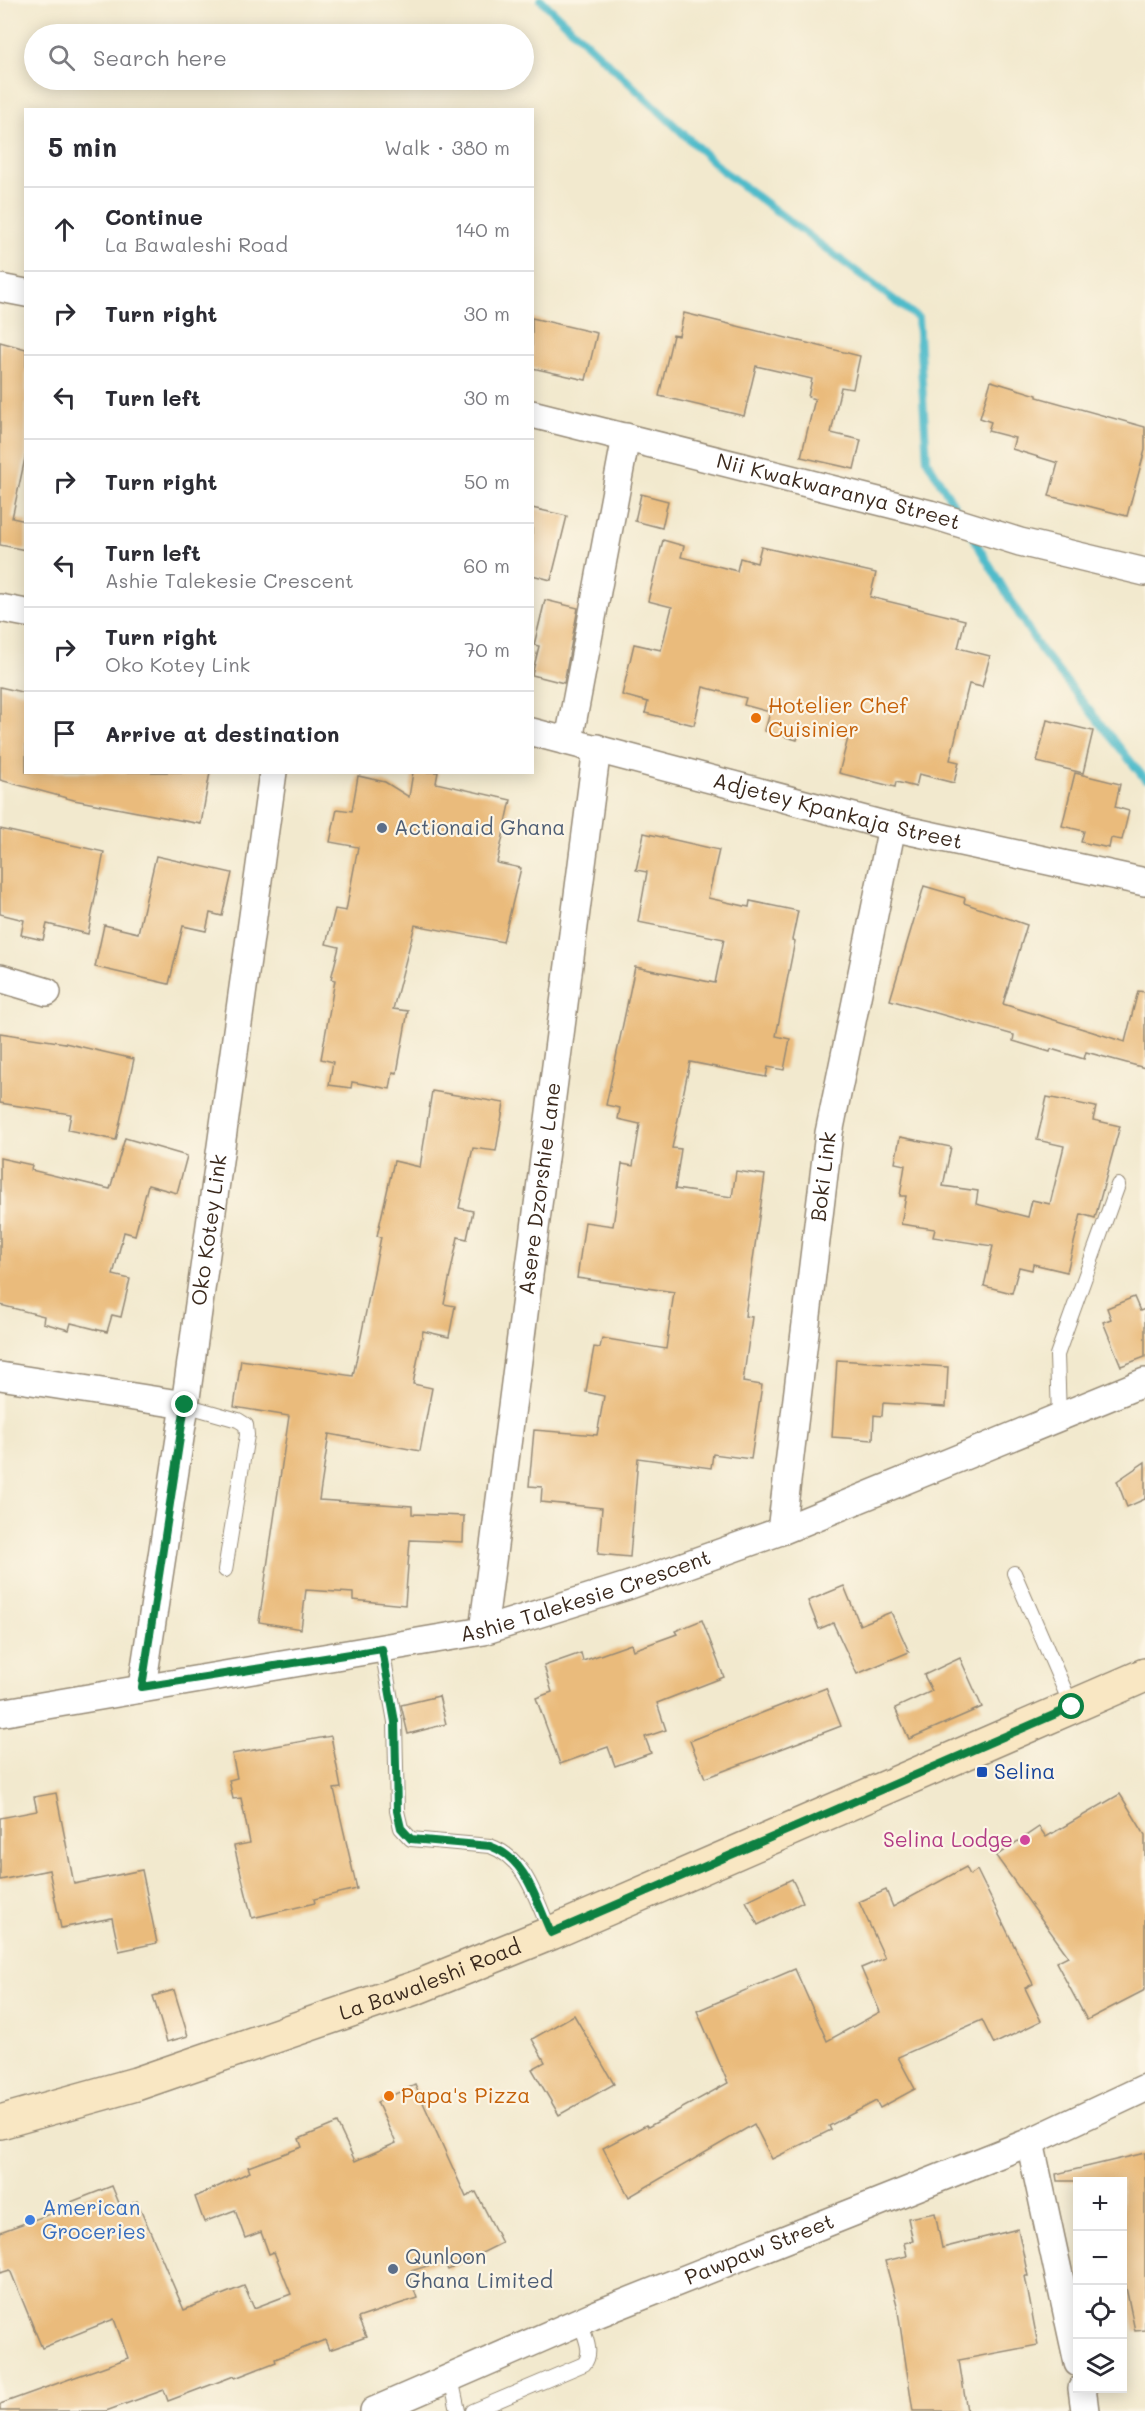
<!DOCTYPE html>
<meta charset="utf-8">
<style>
:root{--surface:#fff;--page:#f7f7f7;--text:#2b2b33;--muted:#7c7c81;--line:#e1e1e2}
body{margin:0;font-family:Mali,sans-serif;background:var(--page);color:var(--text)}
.controls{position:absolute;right:18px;bottom:18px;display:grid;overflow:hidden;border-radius:0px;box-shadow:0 3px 15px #0003}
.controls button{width:54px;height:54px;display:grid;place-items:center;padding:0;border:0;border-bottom:2px solid var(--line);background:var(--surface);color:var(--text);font:30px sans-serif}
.stop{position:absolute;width:18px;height:18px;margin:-14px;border:4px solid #0b8043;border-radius:50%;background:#fff}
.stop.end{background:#0b8043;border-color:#fff;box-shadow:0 2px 6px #0008}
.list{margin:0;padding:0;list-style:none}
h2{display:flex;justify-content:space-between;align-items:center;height:78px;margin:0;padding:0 24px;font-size:26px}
h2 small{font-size:20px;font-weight:400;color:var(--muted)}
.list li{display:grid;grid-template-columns:39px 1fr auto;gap:18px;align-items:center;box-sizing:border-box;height:84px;padding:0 24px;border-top:2px solid var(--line)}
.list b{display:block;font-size:22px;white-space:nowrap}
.list p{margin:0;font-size:20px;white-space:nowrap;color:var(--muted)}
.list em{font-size:20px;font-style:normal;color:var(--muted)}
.icon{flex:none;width:33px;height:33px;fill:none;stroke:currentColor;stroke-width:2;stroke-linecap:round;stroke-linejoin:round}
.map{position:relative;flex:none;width:1145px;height:2411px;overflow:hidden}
.search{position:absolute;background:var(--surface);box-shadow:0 3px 15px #0003;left:24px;top:24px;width:510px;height:66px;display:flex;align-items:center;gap:15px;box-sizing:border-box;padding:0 21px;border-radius:33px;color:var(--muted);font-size:22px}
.panel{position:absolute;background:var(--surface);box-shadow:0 3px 15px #0003;left:24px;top:108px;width:510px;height:666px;border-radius:0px}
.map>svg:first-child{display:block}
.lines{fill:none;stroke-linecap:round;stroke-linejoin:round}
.stream{stroke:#4fbbca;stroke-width:8}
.building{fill:#eabb7c}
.lane-casing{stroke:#968a76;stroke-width:16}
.street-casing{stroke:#968a76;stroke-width:30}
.secondary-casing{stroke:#968a76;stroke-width:36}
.lane{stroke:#fff;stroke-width:14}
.street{stroke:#fff;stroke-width:27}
.secondary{stroke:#f9e7c3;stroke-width:33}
.route{stroke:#0b8043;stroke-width:8}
.food-dot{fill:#e8710a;stroke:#fcf5e5;stroke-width:2}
.service-dot{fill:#5c6f8a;stroke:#fcf5e5;stroke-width:2}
.transit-dot{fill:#1a4fb4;stroke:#fcf5e5;stroke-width:2}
.hotel-dot{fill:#d1479c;stroke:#fcf5e5;stroke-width:2}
.shop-dot{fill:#3f7fe0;stroke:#fcf5e5;stroke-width:2}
.labels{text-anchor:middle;stroke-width:4.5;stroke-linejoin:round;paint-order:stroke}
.street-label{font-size:21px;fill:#3b2a1e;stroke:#fcf5e5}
.food-label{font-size:21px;fill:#c56008;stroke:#fcf5e5;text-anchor:start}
.service-label{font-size:21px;fill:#4e5e75;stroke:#fcf5e5;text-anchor:start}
.transit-label{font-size:21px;fill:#164399;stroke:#fcf5e5;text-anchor:start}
.hotel-label{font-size:21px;fill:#b23c85;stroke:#fcf5e5;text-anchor:end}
.shop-label{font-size:21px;fill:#366cbe;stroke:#fcf5e5;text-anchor:start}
</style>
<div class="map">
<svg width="1145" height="2411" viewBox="0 0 1145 2411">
<rect width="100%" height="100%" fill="#fcf5e5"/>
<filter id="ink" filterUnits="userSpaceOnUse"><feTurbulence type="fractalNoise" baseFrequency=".0167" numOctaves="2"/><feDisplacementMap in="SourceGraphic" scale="12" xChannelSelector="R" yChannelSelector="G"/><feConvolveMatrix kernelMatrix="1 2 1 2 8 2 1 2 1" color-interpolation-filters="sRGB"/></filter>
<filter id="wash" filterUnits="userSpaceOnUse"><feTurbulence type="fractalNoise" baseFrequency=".008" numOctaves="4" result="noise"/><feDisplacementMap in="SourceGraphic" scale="24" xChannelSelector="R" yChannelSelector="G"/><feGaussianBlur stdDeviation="1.35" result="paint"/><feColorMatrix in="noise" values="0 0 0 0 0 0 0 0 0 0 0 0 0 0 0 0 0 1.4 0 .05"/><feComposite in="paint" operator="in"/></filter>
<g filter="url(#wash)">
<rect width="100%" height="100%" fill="#f2e9ce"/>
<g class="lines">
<g class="stream">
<path d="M 541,0 L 723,171 L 918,318 L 927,460 L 960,515"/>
<path d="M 972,536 L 1040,649 L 1145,779"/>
</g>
</g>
<g id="blocks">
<g class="building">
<path d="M 684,313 L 860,356 L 853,389 L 841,387 L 831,433 L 861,440 L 854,469 L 801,457 L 815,399 L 808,397 L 812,379 L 756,366 L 744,416 L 659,396 L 673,335 L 679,336 Z"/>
<path d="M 532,318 L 597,333 L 586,380 L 532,368 Z"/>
<path d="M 0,342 L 26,349 L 26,454 L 12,518 L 26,521 L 26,550 L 0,545 Z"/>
<path d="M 991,381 L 1037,395 L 1037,397 L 1145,427 L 1145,450 L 1127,516 L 1049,496 L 1058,463 L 1012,449 L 1015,438 L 988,431 L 991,422 L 980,418 Z"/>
<path d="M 641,494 L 668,501 L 662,528 L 635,521 Z"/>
<path d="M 532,508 L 567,516 L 551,580 L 532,575 Z"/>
<path d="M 663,540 L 684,546 L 681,557 L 737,571 L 740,558 L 757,563 L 761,547 L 876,573 L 870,597 L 965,620 L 958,648 L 990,656 L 982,687 L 969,684 L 950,760 L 959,762 L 954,783 L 919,774 L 916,787 L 896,782 L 895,787 L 839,773 L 848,738 L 801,726 L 797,740 L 765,731 L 770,712 L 744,705 L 746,698 L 703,687 L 694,725 L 645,713 L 648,702 L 622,695 L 634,644 L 661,650 L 672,607 L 648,601 Z"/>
<path d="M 545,600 L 578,608 L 564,683 L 532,675 L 539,646 L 534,645 Z"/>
<path d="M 0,687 L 26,693 L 26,772 L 210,772 L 201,824 L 74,800 L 0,780 Z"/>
<path d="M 1047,720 L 1093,731 L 1083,773 L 1037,762 Z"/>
<path d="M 413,772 L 438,772 L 436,783 L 511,800 L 497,863 L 521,868 L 503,942 L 415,925 L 393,1009 L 408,1011 L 397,1073 L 393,1072 L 390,1089 L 352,1082 L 351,1088 L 329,1085 L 333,1062 L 321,1059 L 335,980 L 331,979 L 339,947 L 326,944 L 335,909 L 346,911 L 358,847 L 330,842 L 337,809 L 352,811 L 358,776 L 385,782 L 409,797 Z"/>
<path d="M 1075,773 L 1120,784 L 1115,807 L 1129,811 L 1122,840 L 1111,838 L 1109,848 L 1081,842 L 1084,831 L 1062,826 Z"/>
<path d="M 0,829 L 104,852 L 88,934 L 47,924 L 43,940 L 21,935 L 24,920 L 0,914 Z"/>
<path d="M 644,833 L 719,850 L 708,898 L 749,907 L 750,901 L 798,911 L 792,940 L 795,941 L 776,1036 L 790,1039 L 784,1070 L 768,1067 L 766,1077 L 690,1062 L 672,1148 L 681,1149 L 675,1189 L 732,1197 L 736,1171 L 765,1175 L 745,1316 L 752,1317 L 743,1382 L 762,1385 L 751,1459 L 713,1454 L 711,1468 L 638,1458 L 630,1557 L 598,1554 L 602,1508 L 541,1502 L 542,1487 L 529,1486 L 534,1430 L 597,1435 L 604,1396 L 586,1392 L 594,1347 L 600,1348 L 602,1338 L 666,1349 L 674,1292 L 577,1278 L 585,1222 L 613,1226 L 622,1164 L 633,1166 L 640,1124 L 618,1119 L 620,1108 L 606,1105 L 635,967 L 715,983 L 724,939 L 638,922 L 647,872 L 636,870 Z"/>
<path d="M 156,856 L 232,873 L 222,916 L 210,913 L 206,931 L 183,926 L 169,984 L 95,967 L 104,925 L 138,933 Z"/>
<path d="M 924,886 L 965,898 L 964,903 L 1027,925 L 1003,1004 L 1125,1042 L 1138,991 L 1145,992 L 1145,1068 L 1086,1052 L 1084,1059 L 1051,1049 L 1050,1052 L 1013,1041 L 1014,1035 L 890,1000 Z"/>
<path d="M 0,1033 L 65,1043 L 134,1059 L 116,1140 L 68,1130 L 71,1114 L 0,1103 Z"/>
<path d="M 432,1091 L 504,1103 L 496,1151 L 473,1148 L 459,1208 L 473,1211 L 467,1239 L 458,1237 L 444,1304 L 455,1306 L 449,1337 L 423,1331 L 413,1384 L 432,1388 L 420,1451 L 329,1434 L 319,1500 L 412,1506 L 412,1514 L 464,1516 L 463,1542 L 410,1540 L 405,1605 L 353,1600 L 353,1593 L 306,1590 L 301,1629 L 259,1622 L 289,1416 L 234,1407 L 241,1360 L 353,1376 L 381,1237 L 377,1236 L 394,1161 L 420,1167 Z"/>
<path d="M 1047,1097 L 1096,1107 L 1093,1120 L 1120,1126 L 1095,1218 L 1081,1214 L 1067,1272 L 1033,1264 L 1032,1270 L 1019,1267 L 1012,1293 L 984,1286 L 993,1246 L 933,1237 L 935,1229 L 901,1224 L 906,1196 L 900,1196 L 905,1165 L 895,1163 L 900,1137 L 951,1147 L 943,1186 L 978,1191 L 976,1204 L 1028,1217 L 1032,1200 L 1050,1204 L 1064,1146 L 1037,1140 Z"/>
<path d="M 125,1138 L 187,1156 L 177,1193 L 148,1185 L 135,1235 L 124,1232 L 113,1275 L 130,1279 L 121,1317 L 112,1315 L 107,1332 L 71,1323 L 69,1330 L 43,1323 L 44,1316 L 0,1305 L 0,1158 L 32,1165 L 31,1170 L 110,1189 Z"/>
<path d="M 1134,1297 L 1140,1311 L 1145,1309 L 1145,1357 L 1121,1366 L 1103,1322 L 1111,1319 L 1107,1308 Z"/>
<path d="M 837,1360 L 948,1367 L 946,1407 L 883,1403 L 882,1416 L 874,1415 L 873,1440 L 832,1437 Z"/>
<path d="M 1145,1462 L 1145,1499 L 1127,1507 L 1117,1481 Z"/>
<path d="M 844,1586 L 860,1625 L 891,1612 L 909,1652 L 857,1674 L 833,1623 L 819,1629 L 808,1601 Z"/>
<path d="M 702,1620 L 724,1677 L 657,1703 L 666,1730 L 645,1737 L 651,1753 L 615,1766 L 608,1747 L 560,1764 L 536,1698 L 552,1692 L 544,1666 L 581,1653 L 583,1661 L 631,1644 L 633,1650 L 677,1634 L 675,1631 Z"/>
<path d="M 960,1658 L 982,1707 L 909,1739 L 895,1708 L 932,1691 L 924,1675 Z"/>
<path d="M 826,1688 L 841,1726 L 705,1778 L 690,1741 Z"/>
<path d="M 439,1696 L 446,1724 L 408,1734 L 401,1705 Z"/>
<path d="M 331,1736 L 341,1788 L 334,1789 L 357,1889 L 314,1899 L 315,1903 L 252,1918 L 234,1846 L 250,1843 L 241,1798 L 233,1799 L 229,1780 L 237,1778 L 232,1754 Z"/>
<path d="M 56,1793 L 74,1884 L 142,1870 L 157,1943 L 119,1951 L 112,1918 L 61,1928 L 49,1870 L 0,1880 L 0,1818 L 37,1811 L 34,1797 Z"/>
<path d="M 1120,1794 L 1145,1835 L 1145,1990 L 1087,2020 L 1056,1962 L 1068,1956 L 996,1856 L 1039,1827 L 1046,1837 Z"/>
<path d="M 966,1867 L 970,1875 L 977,1870 L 1033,1984 L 1025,1988 L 1041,2021 L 994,2044 L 982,2020 L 898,2057 L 915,2089 L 880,2108 L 876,2101 L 829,2126 L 831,2130 L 772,2159 L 754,2124 L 629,2197 L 603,2148 L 646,2125 L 648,2127 L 728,2083 L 697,2011 L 795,1969 L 827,2041 L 880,2012 L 861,1968 L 885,1958 L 859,1902 L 886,1890 L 893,1907 Z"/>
<path d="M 792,1879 L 803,1902 L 758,1925 L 746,1901 Z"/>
<path d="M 174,1990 L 188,2036 L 167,2042 L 153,1996 Z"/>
<path d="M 574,2015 L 614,2084 L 559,2115 L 532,2069 L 545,2062 L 532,2039 Z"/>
<path d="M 415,2085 L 466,2197 L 476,2192 L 502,2243 L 448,2270 L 443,2261 L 408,2272 L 417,2298 L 358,2318 L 366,2337 L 329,2350 L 325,2340 L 275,2359 L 276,2362 L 235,2378 L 234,2376 L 168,2401 L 164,2390 L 106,2411 L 0,2411 L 0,2404 L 128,2358 L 114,2319 L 42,2348 L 10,2270 L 0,2273 L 0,2232 L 72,2206 L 71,2202 L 112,2186 L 121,2208 L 137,2201 L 184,2310 L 244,2286 L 254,2308 L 291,2294 L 274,2252 L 269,2254 L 261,2232 L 245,2238 L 235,2210 L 204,2222 L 195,2197 L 250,2172 L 248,2167 L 302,2147 L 299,2139 L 337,2123 L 355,2161 L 396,2143 L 377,2102 Z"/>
<path d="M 1145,2153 L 1145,2330 L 1135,2331 L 1122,2268 L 1122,2181 L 1057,2181 L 1056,2174 Z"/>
<path d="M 935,2213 L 942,2248 L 1018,2229 L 1028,2276 L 1025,2276 L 1038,2345 L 959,2360 L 967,2411 L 913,2411 L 897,2305 L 885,2261 L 907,2256 L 904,2243 L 913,2241 L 908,2218 Z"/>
</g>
</g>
</g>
<g filter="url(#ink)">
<use href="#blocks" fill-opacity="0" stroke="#968a76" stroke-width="1.5"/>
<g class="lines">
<g class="lane-casing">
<g id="lane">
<path d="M 185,1405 L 238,1420 L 246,1425 L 247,1435 L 225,1570"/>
<path d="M 1059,1417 L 1057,1355 L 1118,1185"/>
<path d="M 1014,1573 L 1072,1707"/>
<path d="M 382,1649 L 395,1722 L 397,1811 L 401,1828 L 411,1839 L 490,1846 C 527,1859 536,1901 551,1933"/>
<path d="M 451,2378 L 458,2411"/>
<path d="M 473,2411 L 584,2364 C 594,2352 584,2335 580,2322"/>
</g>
</g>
<g class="street-casing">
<g id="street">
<path d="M 0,288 L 26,293"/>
<path id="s1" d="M 532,414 L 930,514 L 1020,542 L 1145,572"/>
<path d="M 0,608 L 26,613"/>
<path id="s2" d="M 532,732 L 892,827 L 1145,882"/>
<path d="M 569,740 L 626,437"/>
<path d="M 0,978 L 47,992"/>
<path d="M 0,1376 L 185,1405"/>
<path id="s3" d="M 781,1531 L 829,1133 L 892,827"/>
<path id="s4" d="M 483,1631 L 597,748"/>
<path id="s5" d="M 142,1687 L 185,1405 L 273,772"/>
<path id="s6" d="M 0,1713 L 483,1631 L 630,1585 L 781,1531 L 1145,1382"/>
<path d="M 1030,2142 L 1078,2363"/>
<path d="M 1082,2388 L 1085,2411"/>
<path id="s7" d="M 374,2411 L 592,2316 L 1030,2142 L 1145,2088"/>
</g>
</g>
<g class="secondary-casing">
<g id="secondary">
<path id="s8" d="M 0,2122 L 136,2084 L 415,1988 L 551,1933 L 1145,1675"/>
</g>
</g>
<use href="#lane" class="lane"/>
<use href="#street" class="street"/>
<use href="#secondary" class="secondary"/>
</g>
</g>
<g class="lines" filter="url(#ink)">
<path class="route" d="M 185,1405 L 142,1687 L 382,1649 L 395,1722 L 397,1811 L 401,1828 L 411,1839 L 490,1846 C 527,1859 536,1901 551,1933 L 1072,1707"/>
</g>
<g class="food-dot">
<circle cx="756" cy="718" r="6"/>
<circle cx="389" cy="2096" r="6"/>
</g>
<g class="service-dot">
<circle cx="382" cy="828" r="6"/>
<circle cx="393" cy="2269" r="6"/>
</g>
<rect class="transit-dot" x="976" y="1766" width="12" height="12" rx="3"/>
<circle class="hotel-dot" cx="1025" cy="1840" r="6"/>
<circle class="shop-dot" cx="30" cy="2220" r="6"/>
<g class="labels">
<g class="street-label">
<text dy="7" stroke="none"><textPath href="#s1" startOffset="316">Nii Kwakwaranya Street</textPath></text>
<text dy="7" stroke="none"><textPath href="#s2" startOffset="316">Adjetey Kpankaja Street</textPath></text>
<text dy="7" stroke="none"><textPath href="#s3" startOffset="357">Boki Link</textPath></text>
<text dy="7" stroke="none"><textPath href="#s4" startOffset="446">Asere Dzorshie Lane</textPath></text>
<text dy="7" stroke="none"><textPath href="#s5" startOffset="462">Oko Kotey Link</textPath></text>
<text dy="7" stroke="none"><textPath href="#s6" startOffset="598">Ashie Talekesie Crescent</textPath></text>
<text dy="7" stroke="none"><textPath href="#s8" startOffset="453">La Bawaleshi Road</textPath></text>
<text dy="7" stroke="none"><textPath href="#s7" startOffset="418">Pawpaw Street</textPath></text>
</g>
<g class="food-label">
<text x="768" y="713">Hotelier Chef<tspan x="768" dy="24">Cuisinier</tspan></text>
<text x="401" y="2103">Papa's Pizza</text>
</g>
<g class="service-label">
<text x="394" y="835">Actionaid Ghana</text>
<text x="405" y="2264">Qunloon<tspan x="405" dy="24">Ghana Limited</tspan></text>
</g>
<g class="transit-label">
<text x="994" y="1779">Selina</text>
</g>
<g class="hotel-label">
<text x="1013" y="1847">Selina Lodge</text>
</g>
<g class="shop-label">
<text x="42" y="2215">American<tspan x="42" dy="24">Groceries</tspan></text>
</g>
</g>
</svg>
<div class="controls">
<button>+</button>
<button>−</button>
<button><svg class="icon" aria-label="locate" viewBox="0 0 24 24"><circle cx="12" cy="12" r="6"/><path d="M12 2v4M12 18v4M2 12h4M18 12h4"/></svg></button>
<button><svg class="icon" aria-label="layers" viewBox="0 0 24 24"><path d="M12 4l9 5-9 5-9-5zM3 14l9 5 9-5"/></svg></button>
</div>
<div class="stop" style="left:1072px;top:1707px"></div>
<div class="stop end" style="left:185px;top:1405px"></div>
<div class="search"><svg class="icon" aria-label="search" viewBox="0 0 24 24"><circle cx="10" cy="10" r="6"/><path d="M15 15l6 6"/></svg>Search here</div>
<section class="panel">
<h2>5 min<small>Walk · 380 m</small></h2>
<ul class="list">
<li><svg class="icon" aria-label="ahead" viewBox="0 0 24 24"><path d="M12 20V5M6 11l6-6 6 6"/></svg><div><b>Continue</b><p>La Bawaleshi Road</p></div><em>140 m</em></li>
<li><svg class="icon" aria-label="right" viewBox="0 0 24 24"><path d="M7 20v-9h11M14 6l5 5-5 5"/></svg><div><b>Turn right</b></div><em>30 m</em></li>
<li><svg class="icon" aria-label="left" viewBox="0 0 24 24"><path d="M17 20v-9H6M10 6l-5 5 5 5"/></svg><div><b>Turn left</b></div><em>30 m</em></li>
<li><svg class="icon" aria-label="right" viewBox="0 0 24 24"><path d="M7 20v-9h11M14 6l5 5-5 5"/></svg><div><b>Turn right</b></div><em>50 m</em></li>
<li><svg class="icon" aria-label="left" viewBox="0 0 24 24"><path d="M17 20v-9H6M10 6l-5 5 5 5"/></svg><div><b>Turn left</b><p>Ashie Talekesie Crescent</p></div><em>60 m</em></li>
<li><svg class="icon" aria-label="right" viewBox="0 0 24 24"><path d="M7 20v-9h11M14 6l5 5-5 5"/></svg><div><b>Turn right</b><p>Oko Kotey Link</p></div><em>70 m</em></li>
<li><svg class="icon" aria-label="arrive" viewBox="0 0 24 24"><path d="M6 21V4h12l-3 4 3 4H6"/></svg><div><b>Arrive at destination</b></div></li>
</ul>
</section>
</div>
